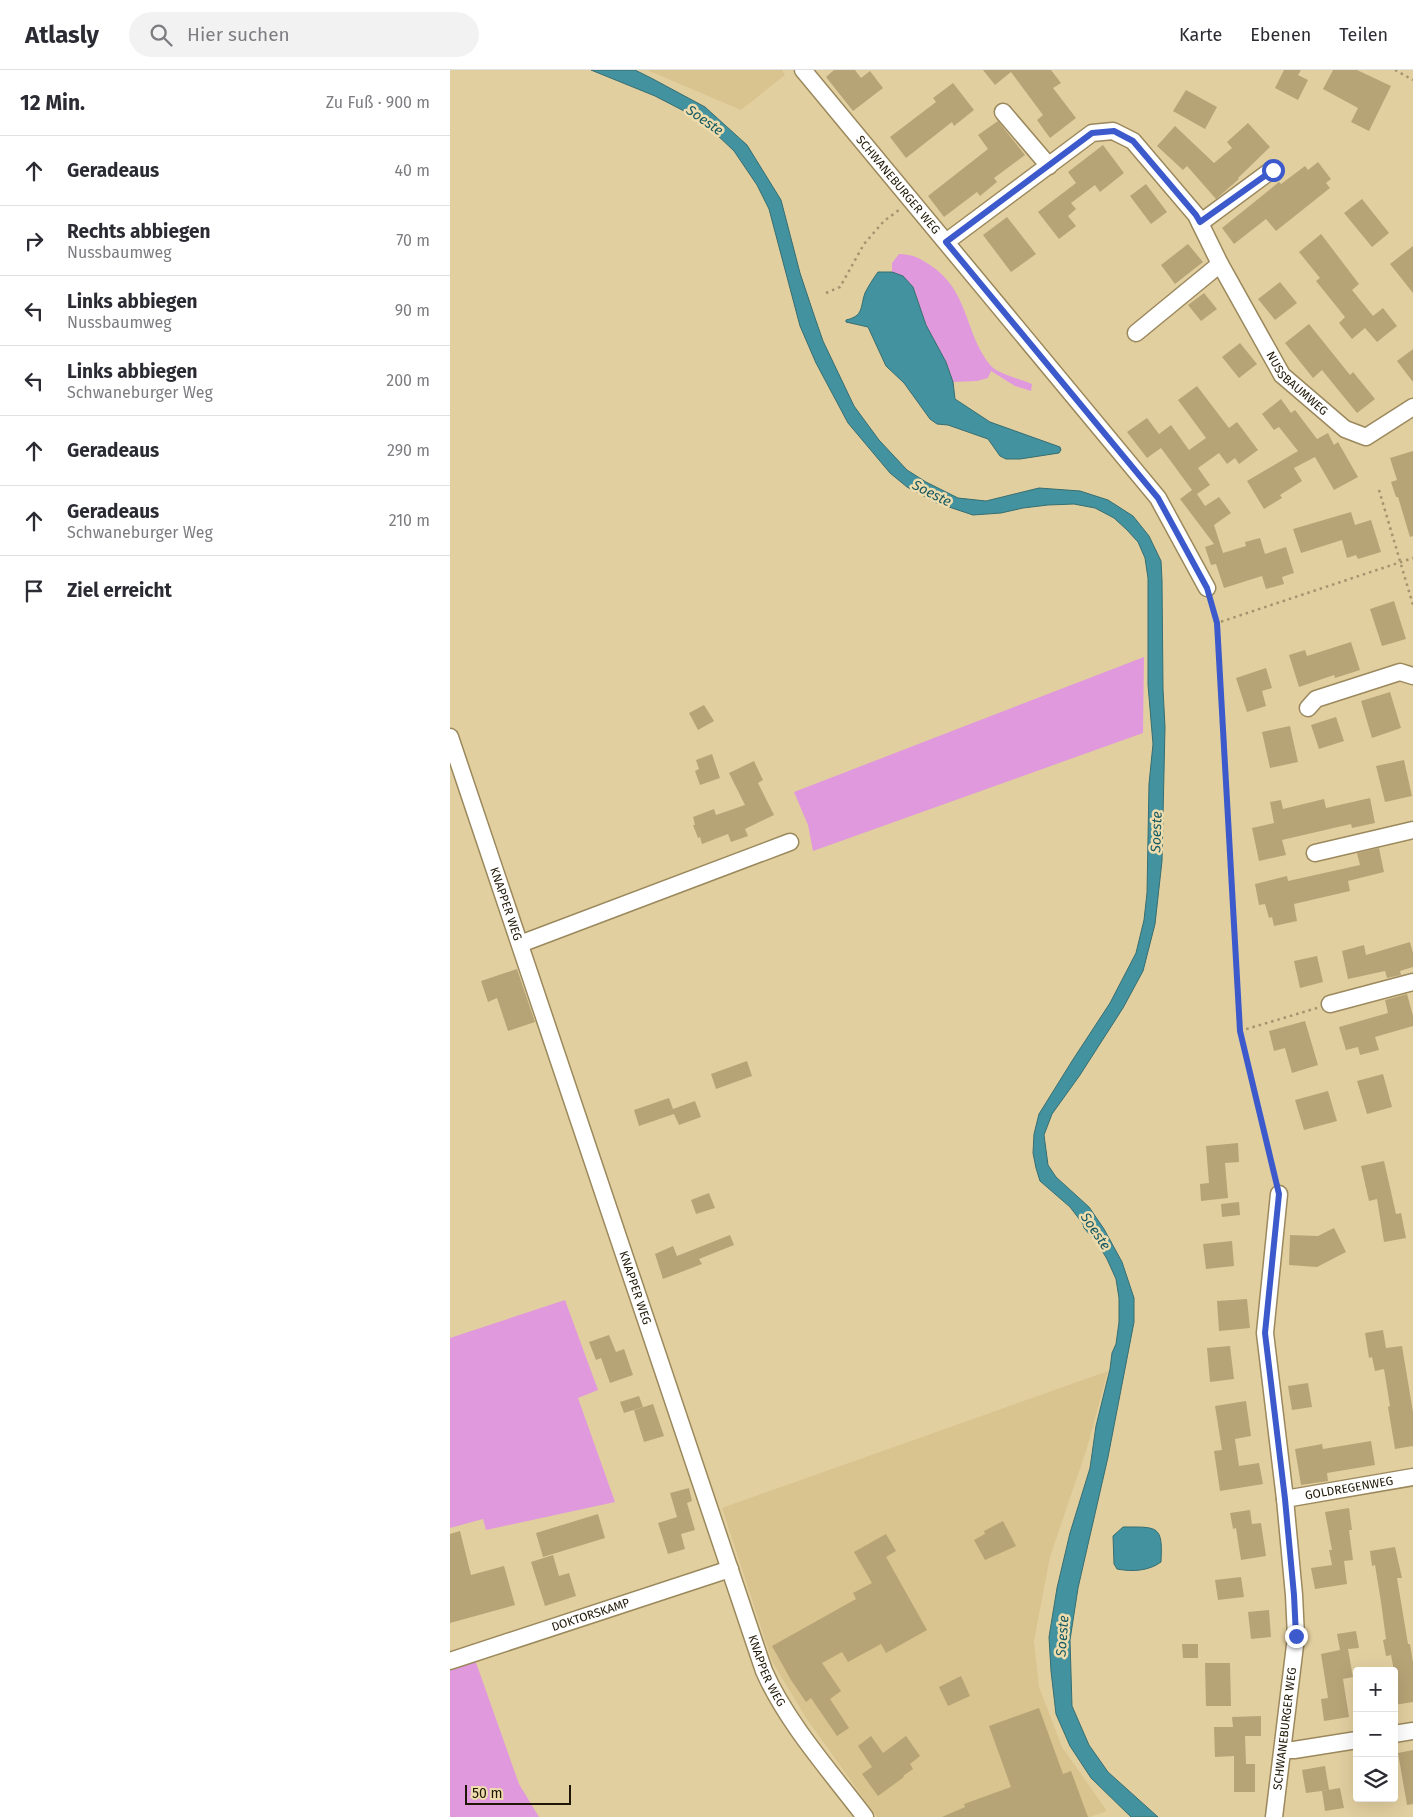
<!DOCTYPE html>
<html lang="de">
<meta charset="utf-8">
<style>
:root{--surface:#fff;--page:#f2f2f3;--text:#2b2b33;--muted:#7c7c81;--line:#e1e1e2}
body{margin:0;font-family:"Fira Sans",sans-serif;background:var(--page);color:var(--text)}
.controls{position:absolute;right:15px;bottom:15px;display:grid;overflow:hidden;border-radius:5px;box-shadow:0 5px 20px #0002}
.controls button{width:45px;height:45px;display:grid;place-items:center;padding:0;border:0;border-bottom:1px solid var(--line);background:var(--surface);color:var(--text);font:25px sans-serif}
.scale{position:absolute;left:15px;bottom:12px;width:106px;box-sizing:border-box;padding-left:5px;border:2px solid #1e1705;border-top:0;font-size:14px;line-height:18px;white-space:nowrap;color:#1e1705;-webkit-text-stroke:4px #efdcac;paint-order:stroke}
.stop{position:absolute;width:15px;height:15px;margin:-11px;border:4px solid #3c5acc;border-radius:50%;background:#fff}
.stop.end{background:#3c5acc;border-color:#fff;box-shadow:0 1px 5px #0008}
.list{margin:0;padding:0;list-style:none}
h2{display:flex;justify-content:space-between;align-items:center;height:65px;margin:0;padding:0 20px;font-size:21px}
h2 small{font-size:16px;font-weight:400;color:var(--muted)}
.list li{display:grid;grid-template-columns:32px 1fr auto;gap:15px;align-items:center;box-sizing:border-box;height:70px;padding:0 20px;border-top:1px solid var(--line)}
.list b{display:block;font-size:19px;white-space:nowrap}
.list p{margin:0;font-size:16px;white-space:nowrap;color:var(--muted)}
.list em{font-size:16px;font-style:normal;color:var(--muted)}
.icon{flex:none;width:28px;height:28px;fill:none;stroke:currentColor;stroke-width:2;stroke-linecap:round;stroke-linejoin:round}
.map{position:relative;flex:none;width:963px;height:1747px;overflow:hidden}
header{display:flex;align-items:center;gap:30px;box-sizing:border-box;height:70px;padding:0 25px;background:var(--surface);border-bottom:1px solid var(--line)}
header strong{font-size:24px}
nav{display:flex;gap:28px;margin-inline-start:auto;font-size:18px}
.search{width:350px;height:45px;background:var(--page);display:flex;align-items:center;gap:12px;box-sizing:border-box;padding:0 18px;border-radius:28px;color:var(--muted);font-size:19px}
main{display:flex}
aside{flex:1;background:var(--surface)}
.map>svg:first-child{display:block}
.built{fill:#d9c38e}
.green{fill:#df99dc}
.water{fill:#42939f;stroke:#376e71}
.building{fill:#b6a476}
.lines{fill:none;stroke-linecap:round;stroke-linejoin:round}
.minor-casing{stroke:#9b895d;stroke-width:19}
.path{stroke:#a3946e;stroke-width:2.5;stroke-dasharray:2.5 4;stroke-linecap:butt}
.minor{stroke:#fff;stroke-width:16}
.route{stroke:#3c5acc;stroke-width:6}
.labels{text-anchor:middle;stroke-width:5;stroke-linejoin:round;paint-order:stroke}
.street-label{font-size:12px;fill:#1e1705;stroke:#efdcac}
.water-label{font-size:14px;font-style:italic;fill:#165962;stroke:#efdcac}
</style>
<header>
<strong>Atlasly</strong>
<div class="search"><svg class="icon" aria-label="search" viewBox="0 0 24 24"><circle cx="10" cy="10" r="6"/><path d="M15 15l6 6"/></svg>Hier suchen</div>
<nav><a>Karte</a><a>Ebenen</a><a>Teilen</a></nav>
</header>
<main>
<aside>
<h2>12 Min.<small>Zu Fuß · 900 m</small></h2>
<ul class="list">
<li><svg class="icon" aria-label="ahead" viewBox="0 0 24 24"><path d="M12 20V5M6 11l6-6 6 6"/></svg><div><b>Geradeaus</b></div><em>40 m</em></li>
<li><svg class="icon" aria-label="right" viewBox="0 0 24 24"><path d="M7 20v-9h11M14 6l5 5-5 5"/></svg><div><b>Rechts abbiegen</b><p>Nussbaumweg</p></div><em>70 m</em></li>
<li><svg class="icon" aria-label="left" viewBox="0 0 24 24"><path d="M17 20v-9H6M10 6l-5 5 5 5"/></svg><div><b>Links abbiegen</b><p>Nussbaumweg</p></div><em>90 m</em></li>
<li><svg class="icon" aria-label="left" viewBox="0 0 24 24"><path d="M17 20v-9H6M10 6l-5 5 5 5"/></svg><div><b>Links abbiegen</b><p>Schwaneburger Weg</p></div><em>200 m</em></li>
<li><svg class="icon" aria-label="ahead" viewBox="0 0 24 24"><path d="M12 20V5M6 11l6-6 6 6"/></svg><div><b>Geradeaus</b></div><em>290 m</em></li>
<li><svg class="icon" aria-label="ahead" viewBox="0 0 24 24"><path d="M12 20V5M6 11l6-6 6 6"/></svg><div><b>Geradeaus</b><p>Schwaneburger Weg</p></div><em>210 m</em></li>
<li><svg class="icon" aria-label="arrive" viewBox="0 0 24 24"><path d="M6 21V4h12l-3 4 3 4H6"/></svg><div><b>Ziel erreicht</b></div></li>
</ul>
</aside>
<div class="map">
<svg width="963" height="1747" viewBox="0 0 963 1747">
<rect width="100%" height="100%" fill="#e2cfa0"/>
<g class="built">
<path d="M 197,0 L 332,0 L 335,5 L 291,40 Z"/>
<path d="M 658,1301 L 636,1381 L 600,1487 L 584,1571 L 589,1617 L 612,1677 L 657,1741 L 640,1747 L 427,1747 L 356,1648 L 322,1591 L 272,1438 Z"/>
</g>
<g class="green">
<path d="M 449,184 C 465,185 467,187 480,195 C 520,221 514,264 541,296 C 547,303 572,310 582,314 L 581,321 L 565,316 L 541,301 L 538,308 L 527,311 L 503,312 L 496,292 L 476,255 L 463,217 L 442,202 L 442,193 Z"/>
<path d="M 694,587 L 693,663 L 363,781 L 358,755 L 344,722 Z"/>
<path d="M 115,1230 L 148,1320 L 128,1328 L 165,1432 L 36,1460 L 33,1449 L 0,1458 L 0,1268 Z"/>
<path d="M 24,1587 L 69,1714 L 89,1747 L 0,1747 L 0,1595 Z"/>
</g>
<g class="water">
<path d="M 141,0 L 185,0 L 203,9 L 255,37 L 297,75 L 331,130 L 350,203 L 364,245 L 373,271 L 404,336 L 429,370 L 457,400 L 476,412 L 508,428 L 536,431 L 589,418 L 630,421 L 658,430 L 683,446 L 699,466 L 711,491 L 712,510 L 713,619 L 715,657 L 712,791 L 705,854 L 693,901 L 673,938 L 630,1005 L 602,1044 L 594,1065 L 598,1095 L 606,1107 L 639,1137 L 654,1159 L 672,1192 L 684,1228 L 684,1252 L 658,1387 L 628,1518 L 620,1570 L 622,1636 L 639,1675 L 658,1702 L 708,1747 L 681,1747 L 641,1708 L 620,1676 L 606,1644 L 601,1601 L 599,1567 L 607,1518 L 620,1463 L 640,1398 L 646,1356 L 660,1299 L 662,1283 L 666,1274 L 669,1252 L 669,1228 L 666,1209 L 657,1189 L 648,1174 L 634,1158 L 633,1154 L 620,1137 L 590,1111 L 586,1098 L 583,1083 L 584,1064 L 589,1044 L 622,991 L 660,933 L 686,883 L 694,850 L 697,823 L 699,714 L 703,674 L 698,615 L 698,508 L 695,488 L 688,472 L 677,460 L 664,448 L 645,438 L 624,434 L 598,435 L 573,438 L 551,443 L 523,445 L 487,433 L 457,417 L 440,403 L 398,353 L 366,293 L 350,256 L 319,139 L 307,115 L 284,81 L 264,62 L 234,41 L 205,26 Z"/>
<path d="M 428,202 L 442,202 L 453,206 L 463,217 L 476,255 L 496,292 L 503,312 L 505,329 L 540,352 L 610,377 L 611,380 L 609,383 L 570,389 L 556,389 L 550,386 L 538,369 L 498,355 L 487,354 L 480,349 L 454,313 L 436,296 L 418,257 L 396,252 L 396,250 C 414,246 410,237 415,223 C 419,215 423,209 428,202 Z"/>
<path d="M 673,1457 C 708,1457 713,1455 711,1492 C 699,1501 682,1502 667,1499 L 664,1494 L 663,1466 Z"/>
</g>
<g class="building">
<path d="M 384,0 L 405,0 L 411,8 L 420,1 L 433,18 L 403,41 L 376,7 Z"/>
<path d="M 533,0 L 601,0 L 611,13 L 603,18 L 626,48 L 600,68 L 587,50 L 593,45 L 561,2 L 545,15 Z"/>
<path d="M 834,0 L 851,0 L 848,5 L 858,10 L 848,30 L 825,18 Z"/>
<path d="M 883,0 L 907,0 L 941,16 L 919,61 L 901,52 L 908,38 L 873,19 Z"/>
<path d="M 503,13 L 524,40 L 504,56 L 502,52 L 456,88 L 440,67 L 486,32 L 483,28 Z"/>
<path d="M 736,20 L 767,37 L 755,59 L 723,41 Z"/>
<path d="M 548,51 L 575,85 L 544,108 L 547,112 L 530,126 L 527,122 L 494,147 L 478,126 L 538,79 L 528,65 Z"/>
<path d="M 798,53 L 820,77 L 788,108 L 789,109 L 766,129 L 737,96 L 733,100 L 707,76 L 725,56 L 764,93 L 782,78 L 777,72 Z"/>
<path d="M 653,75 L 674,103 L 650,122 L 645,115 L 621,133 L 626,139 L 618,146 L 626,156 L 609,169 L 588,142 L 626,113 L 618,102 Z"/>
<path d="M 868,92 L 881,109 L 876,113 L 880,118 L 826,161 L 816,149 L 784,174 L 772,158 L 829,112 L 831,114 L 855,96 L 858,100 Z"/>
<path d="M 696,114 L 717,142 L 701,154 L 680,126 Z"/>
<path d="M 912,129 L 939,163 L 922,177 L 894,143 Z"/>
<path d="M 557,147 L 586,184 L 561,202 L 533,165 Z"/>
<path d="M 871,164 L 909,214 L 902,220 L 923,246 L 933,238 L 947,256 L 927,272 L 915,258 L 902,269 L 889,253 L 895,247 L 866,211 L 870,208 L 849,182 Z"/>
<path d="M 738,174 L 753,192 L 725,214 L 711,195 Z"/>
<path d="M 963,176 L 963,223 L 940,194 Z"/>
<path d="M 830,212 L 847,233 L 825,250 L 808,229 Z"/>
<path d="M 754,223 L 767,239 L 751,251 L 738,235 Z"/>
<path d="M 859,254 L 900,305 L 903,302 L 925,329 L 907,343 L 872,300 L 863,308 L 835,273 Z"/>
<path d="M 790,273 L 807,294 L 789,308 L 772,287 Z"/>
<path d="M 963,279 L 963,312 L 947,291 Z"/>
<path d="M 747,316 L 779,358 L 787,352 L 808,380 L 789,394 L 785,388 L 777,394 L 769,383 L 748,398 L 760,415 L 747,424 L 755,436 L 769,427 L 781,443 L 764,455 L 773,483 L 796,476 L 795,472 L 810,468 L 815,484 L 836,477 L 844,503 L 832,507 L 834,514 L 816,519 L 812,506 L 774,518 L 766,494 L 761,495 L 755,477 L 764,474 L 730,429 L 742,420 L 711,378 L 697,388 L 677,362 L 697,348 L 709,364 L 721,355 L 739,380 L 756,368 L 728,330 Z"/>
<path d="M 831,329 L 841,343 L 845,340 L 867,369 L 878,363 L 884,375 L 888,372 L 908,407 L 884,420 L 865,387 L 844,398 L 852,411 L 830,425 L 832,428 L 814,439 L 797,411 L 848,381 L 829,357 L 824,360 L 812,344 Z"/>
<path d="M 963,381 L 963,466 L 960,467 L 948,427 L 946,427 L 941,412 L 947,410 L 940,388 Z"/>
<path d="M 901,442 L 905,455 L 921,450 L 931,482 L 908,489 L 906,485 L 897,488 L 892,470 L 851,483 L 843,459 Z"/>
<path d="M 944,531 L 956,569 L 932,576 L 920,539 Z"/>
<path d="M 901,572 L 910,600 L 885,608 L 884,605 L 849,617 L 839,585 L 855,580 L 857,586 Z"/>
<path d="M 816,598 L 822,618 L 812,621 L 816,636 L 797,642 L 786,608 Z"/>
<path d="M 940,622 L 951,658 L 922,668 L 911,631 Z"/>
<path d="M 254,635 L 264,651 L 248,660 L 239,643 Z"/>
<path d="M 886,647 L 894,671 L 869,679 L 861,655 Z"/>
<path d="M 840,656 L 848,692 L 820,698 L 812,662 Z"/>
<path d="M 262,684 L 270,708 L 250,715 L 245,701 L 249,699 L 246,690 Z"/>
<path d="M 954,690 L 962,726 L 935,732 L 926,696 Z"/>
<path d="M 304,691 L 313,710 L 308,713 L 324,745 L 295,759 L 298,766 L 281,772 L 278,764 L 252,774 L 250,767 L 248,768 L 243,755 L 245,755 L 243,747 L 264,739 L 266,745 L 295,735 L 279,703 Z"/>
<path d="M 920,728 L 925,753 L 902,758 L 901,754 L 832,770 L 836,785 L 809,791 L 802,758 L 824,753 L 820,732 L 831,730 L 833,739 L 874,729 L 876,738 Z"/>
<path d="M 929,778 L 934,802 L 898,811 L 900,821 L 844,834 L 847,851 L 824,856 L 822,847 L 819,848 L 815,834 L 809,835 L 805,814 L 837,806 L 838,811 L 910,795 L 907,783 Z"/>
<path d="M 960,872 L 963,883 L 963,897 L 950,901 L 951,905 L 937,908 L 935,901 L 898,909 L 892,881 L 914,875 L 916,885 Z"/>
<path d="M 867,886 L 873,912 L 850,918 L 844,891 Z"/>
<path d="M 67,899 L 85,952 L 58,961 L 47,928 L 38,932 L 31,911 Z"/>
<path d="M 957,924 L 963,946 L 963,956 L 925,967 L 929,980 L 910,985 L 908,977 L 896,980 L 889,957 L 938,943 L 935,930 Z"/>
<path d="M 855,951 L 868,995 L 842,1003 L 835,978 L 824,981 L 819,961 Z"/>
<path d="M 297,991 L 302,1006 L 266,1019 L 261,1004 Z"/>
<path d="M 933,1004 L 942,1037 L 917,1044 L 907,1011 Z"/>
<path d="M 878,1021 L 887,1051 L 854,1060 L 845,1030 Z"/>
<path d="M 219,1028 L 223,1039 L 245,1031 L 251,1047 L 229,1055 L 224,1044 L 189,1056 L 184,1040 Z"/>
<path d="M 788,1073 L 789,1092 L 775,1093 L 778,1128 L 751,1131 L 750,1114 L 759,1113 L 756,1076 Z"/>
<path d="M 934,1091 L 946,1144 L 951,1143 L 956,1168 L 934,1172 L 927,1129 L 919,1131 L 911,1096 Z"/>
<path d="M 259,1123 L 265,1138 L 246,1144 L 241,1130 Z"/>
<path d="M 789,1132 L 790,1145 L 772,1147 L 771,1134 Z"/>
<path d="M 884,1158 L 896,1182 L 867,1197 L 839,1195 L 840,1165 L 868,1166 Z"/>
<path d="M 280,1165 L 284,1175 L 249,1189 L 252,1194 L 213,1209 L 205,1184 L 223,1176 L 227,1186 Z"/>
<path d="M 782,1171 L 784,1196 L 756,1199 L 753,1174 Z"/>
<path d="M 797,1229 L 800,1258 L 769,1261 L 767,1231 Z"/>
<path d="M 933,1260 L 936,1278 L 952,1276 L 963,1342 L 963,1376 L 945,1379 L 938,1337 L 940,1336 L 934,1299 L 925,1301 L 922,1287 L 919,1288 L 915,1263 Z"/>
<path d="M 159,1265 L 166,1282 L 174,1279 L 183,1305 L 160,1313 L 151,1288 L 146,1290 L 139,1272 Z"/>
<path d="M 780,1276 L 784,1309 L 760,1312 L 757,1278 Z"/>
<path d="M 858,1313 L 862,1337 L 842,1340 L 838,1316 Z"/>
<path d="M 189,1326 L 193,1337 L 174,1343 L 170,1332 Z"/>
<path d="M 796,1331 L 801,1366 L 785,1369 L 789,1396 L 809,1393 L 813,1414 L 770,1421 L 764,1381 L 772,1380 L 765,1336 Z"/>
<path d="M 203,1334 L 214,1366 L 194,1372 L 184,1340 Z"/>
<path d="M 921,1371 L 925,1395 L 877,1403 L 878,1411 L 851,1415 L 845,1379 L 872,1374 L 873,1379 Z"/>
<path d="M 239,1418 L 242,1431 L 237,1433 L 245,1460 L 231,1464 L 235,1479 L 218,1484 L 208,1453 L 227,1447 L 220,1423 Z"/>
<path d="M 899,1438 L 902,1460 L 899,1460 L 903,1490 L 894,1491 L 897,1514 L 865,1519 L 861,1498 L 882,1495 L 879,1480 L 882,1480 L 875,1442 Z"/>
<path d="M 800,1440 L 802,1454 L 811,1453 L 816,1486 L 791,1490 L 786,1458 L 783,1459 L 780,1443 Z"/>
<path d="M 148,1444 L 155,1468 L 93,1487 L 86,1463 Z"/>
<path d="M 553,1451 L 566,1476 L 535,1490 L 524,1470 L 535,1464 L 534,1461 Z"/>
<path d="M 10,1461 L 21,1505 L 54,1496 L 65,1535 L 0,1553 L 0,1464 Z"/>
<path d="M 436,1464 L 446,1481 L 436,1487 L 477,1560 L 436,1583 L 431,1574 L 398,1592 L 392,1582 L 372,1593 L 391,1621 L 380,1629 L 399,1658 L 387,1666 L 361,1628 L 356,1632 L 341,1610 L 322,1576 L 406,1529 L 403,1523 L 422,1513 L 404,1482 Z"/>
<path d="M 945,1477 L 952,1508 L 947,1508 L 958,1574 L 960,1574 L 963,1592 L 963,1632 L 944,1635 L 944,1601 L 941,1585 L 936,1586 L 933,1570 L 936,1569 L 931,1532 L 925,1495 L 922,1496 L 920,1481 Z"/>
<path d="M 103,1485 L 109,1506 L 119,1503 L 126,1526 L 95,1536 L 81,1492 Z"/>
<path d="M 791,1507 L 794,1527 L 768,1530 L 765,1510 Z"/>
<path d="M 819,1540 L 821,1567 L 801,1569 L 798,1542 Z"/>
<path d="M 906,1561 L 909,1578 L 898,1579 L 903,1607 L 893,1609 L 899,1647 L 874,1651 L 871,1629 L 878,1628 L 871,1584 L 890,1580 L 887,1564 Z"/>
<path d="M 732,1574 L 748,1574 L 748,1588 L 733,1588 Z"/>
<path d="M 755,1593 L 780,1593 L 781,1636 L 756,1636 Z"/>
<path d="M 511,1606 L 520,1626 L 498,1636 L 489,1617 Z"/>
<path d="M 589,1638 L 613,1704 L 621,1701 L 638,1747 L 492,1747 L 515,1737 L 514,1734 L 561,1717 L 539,1656 Z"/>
<path d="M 811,1646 L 811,1666 L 795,1666 L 796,1694 L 805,1694 L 805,1722 L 784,1722 L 784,1686 L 765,1687 L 764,1657 L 783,1657 L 782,1647 Z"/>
<path d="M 421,1666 L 433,1683 L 456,1666 L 470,1686 L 460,1694 L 463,1699 L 453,1706 L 454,1707 L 428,1726 L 412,1704 L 422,1697 L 408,1676 Z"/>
<path d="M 963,1680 L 963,1734 L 957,1735 L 948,1683 Z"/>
<path d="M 875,1696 L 879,1720 L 856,1723 L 852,1700 Z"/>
<path d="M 890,1718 L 894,1738 L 875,1741 L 872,1721 Z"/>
</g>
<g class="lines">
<g class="minor-casing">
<g id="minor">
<path id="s1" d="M 353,0 L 708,428 L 757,518"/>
<path d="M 553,42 L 599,96"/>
<path d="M 750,153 L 823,99"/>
<path d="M 496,172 L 642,63 L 663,61 L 683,71 L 746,145 L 770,194"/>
<path id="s2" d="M 686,263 L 770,194 L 832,305 L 895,359 L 916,367 L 963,337"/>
<path d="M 858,638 L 866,629 L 950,602 L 963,606"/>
<path id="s3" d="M 0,667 L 314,1601 C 337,1653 380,1701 415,1747"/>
<path d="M 865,783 L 963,760"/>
<path d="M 70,874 L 340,772"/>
<path d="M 880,934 L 963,912"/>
<path id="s4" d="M 835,1429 L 963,1407"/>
<path id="s5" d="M 0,1591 L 280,1499"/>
<path d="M 944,1664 L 963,1661"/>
<path d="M 833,1680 L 844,1680 L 907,1670"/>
<path id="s6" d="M 824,1747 L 846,1567 L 844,1525 L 835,1429 L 815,1263 L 829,1124"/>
</g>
</g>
<g class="path">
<path d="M 945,0 L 963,10"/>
<path d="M 376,223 L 390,217 L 414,174 L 434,151 L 449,140"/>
<path d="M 929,420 L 963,535"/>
<path d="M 761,532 L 767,553 L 963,488"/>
<path d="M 767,553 L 790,961 L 825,1111"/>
<path d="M 790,961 L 867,938"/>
</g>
<use href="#minor" class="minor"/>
</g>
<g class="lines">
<path class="route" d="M 823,100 L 750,152 L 746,145 L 683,71 L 664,61 L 642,63 L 496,172 L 708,428 L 757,518 L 767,553 L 790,961 L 829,1124 L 815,1263 L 835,1429 L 844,1525 L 846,1566"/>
</g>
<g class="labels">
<g class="street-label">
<text dy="4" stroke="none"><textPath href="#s1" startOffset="149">SCHWANEBURGER WEG</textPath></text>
<text dy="4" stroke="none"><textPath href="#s2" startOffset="252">NUSSBAUMWEG</textPath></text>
<text dy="4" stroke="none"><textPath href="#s3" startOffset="176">KNAPPER WEG</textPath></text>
<text dy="4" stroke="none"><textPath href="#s3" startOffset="581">KNAPPER WEG</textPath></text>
<text dy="4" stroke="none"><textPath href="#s4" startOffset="65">GOLDREGENWEG</textPath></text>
<text dy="4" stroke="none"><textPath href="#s5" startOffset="148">DOKTORSKAMP</textPath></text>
<text dy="4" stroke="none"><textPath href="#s3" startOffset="986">KNAPPER WEG</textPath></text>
<text dy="4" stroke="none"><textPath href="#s6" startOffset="89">SCHWANEBURGER WEG</textPath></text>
</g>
<g class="water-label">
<text transform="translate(255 50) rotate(35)" y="5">Soeste</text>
<text transform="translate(482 423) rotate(27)" y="5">Soeste</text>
<text transform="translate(706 762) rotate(-88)" y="5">Soeste</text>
<text transform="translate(646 1161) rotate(56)" y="5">Soeste</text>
<text transform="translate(612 1566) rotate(-86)" y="5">Soeste</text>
</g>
</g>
</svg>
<div class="controls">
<button>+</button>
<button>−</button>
<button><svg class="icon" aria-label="layers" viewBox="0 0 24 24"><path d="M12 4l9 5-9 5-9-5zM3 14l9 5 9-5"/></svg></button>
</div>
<div class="scale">50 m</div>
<div class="stop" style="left:823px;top:100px"></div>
<div class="stop end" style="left:846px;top:1566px"></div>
</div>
</main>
